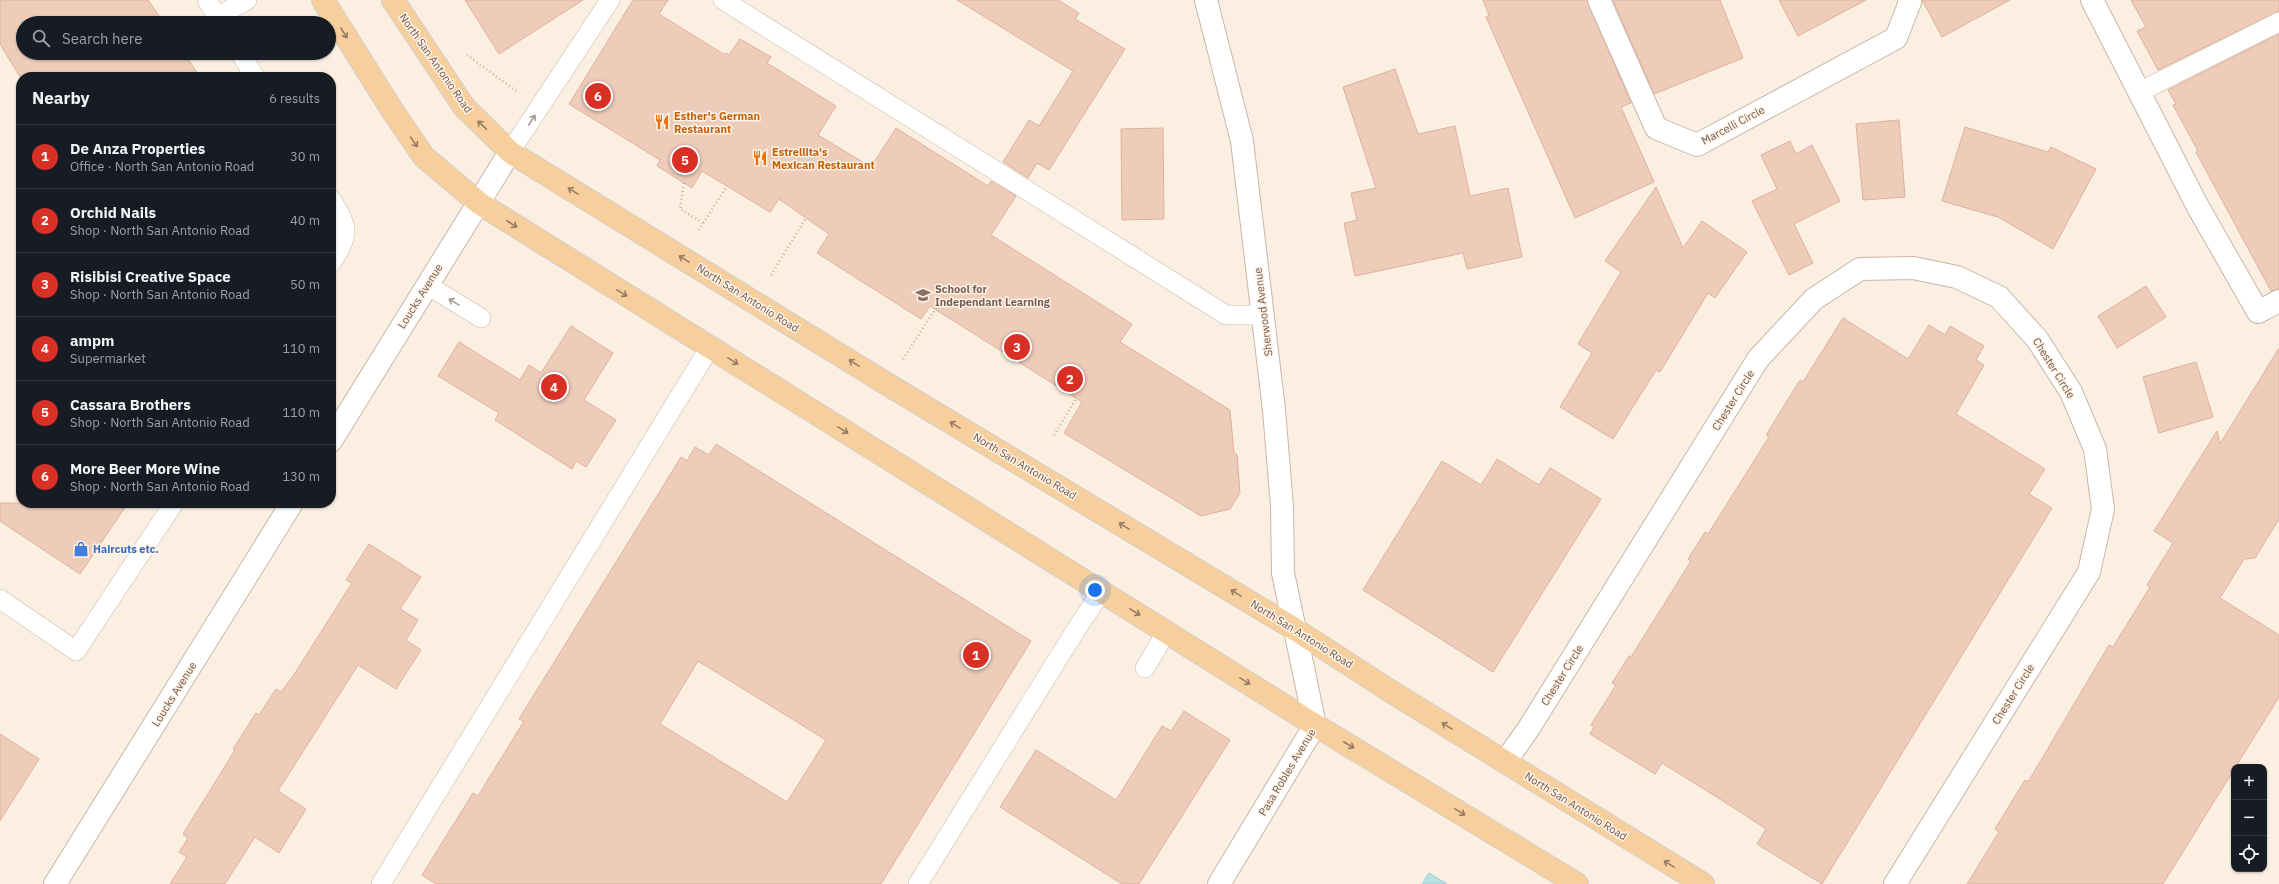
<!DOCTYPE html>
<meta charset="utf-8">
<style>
:root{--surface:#171b24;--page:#242831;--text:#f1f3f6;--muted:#9ea1a6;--line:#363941;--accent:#d93025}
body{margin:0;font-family:"IBM Plex Sans",sans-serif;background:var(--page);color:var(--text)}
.controls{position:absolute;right:12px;bottom:12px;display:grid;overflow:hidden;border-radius:8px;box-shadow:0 1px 3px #0004}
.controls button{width:36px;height:36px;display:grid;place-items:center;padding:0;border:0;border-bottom:1px solid var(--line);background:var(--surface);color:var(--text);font:20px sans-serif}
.you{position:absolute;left:1095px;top:590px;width:14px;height:14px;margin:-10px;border:3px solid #fff;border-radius:50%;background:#1a73e8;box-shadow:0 0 0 6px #1a73e833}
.badge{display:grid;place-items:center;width:26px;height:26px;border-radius:50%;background:var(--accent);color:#fff;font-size:13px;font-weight:700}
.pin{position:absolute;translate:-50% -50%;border:2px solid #fff;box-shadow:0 1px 4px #0006}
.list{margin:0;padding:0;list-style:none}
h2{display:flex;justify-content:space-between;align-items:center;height:52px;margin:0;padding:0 16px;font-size:17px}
h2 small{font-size:13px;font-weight:400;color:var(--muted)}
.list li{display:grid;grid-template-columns:26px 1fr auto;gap:12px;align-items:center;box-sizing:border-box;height:64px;padding:0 16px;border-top:1px solid var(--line)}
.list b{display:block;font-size:15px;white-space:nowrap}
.list p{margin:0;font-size:13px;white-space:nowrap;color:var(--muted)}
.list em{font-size:13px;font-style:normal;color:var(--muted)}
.icon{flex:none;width:22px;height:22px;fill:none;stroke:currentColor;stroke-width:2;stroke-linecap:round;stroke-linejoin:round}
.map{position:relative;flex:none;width:2279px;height:884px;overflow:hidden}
.search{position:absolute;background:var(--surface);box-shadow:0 1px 3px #0004;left:16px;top:16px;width:320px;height:44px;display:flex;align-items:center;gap:10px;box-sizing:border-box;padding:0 14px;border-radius:22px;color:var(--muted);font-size:15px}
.panel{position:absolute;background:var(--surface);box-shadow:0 1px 3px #0004;left:16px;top:72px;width:320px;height:436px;border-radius:16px}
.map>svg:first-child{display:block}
.water{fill:#b7dfe2;stroke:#9eced3}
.building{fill:#eeccba;stroke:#e0b19c;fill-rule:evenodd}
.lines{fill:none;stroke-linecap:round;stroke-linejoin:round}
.service-casing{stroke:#cab6a9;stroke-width:20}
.minor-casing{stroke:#cab6a9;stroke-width:24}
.primary-casing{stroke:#d7cfcc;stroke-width:24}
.path{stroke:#d2af9e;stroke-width:2.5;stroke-dasharray:1 3;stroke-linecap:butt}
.service{stroke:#fff;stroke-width:19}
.minor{stroke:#fff;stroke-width:22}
.primary{stroke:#f6cf9c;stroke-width:22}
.oneway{stroke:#987a63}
.oneway2{stroke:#a99992}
.labels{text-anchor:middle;stroke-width:3;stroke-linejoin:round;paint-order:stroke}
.street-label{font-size:11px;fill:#70554a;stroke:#fef3e7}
.food-label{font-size:11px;font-weight:bold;fill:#c56008;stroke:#fef3e7;text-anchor:start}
.education-label{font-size:11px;font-weight:bold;fill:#785e54;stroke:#fef3e7;text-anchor:start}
.shop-label{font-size:11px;font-weight:bold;fill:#366cbe;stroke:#fef3e7;text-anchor:start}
</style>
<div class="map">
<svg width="2279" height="884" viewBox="0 0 2279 884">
<rect width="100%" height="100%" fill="#faefe1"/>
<path class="water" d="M 1429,873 L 1447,884 L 1422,884 Z"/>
<g class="building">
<path d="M 0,0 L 148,0 L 164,23 L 23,23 L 23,53 L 184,53 L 200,77 L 20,77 L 0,44 Z"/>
<path d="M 465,0 L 583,0 L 499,54 Z"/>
<path d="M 633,0 L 668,0 L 659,14 L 725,55 L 726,53 L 729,55 L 740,39 L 771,57 L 767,63 L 836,106 L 818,135 L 871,167 L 896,128 L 988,186 L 991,181 L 1016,196 L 991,235 L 1132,324 L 1120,342 L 1230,410 L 1234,453 L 1237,455 L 1240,493 L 1230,509 L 1201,516 L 1064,433 L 1082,402 L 930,306 L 921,319 L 817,253 L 829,234 L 779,199 L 770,212 L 702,171 L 692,188 L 657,166 L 660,160 L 569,104 Z"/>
<path d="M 957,0 L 1058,0 L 1079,13 L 1075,19 L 1125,49 L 1049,170 L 1037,163 L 1028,178 L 1003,162 L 1029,120 L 1039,126 L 1073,71 Z"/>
<path d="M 1483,0 L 1587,0 L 1631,103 L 1621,107 L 1654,182 L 1575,218 L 1486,17 L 1489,15 Z"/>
<path d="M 1613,0 L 1720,0 L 1743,58 L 1654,94 Z"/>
<path d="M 1779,0 L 1866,0 L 1798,36 Z"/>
<path d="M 1922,0 L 2010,0 L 1942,37 Z"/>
<path d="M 2131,0 L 2279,0 L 2279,11 L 2158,70 L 2137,31 L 2146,27 Z"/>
<path d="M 2279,34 L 2279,289 L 2271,291 L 2196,152 L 2198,151 L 2173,105 L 2176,104 L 2168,90 Z"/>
<path d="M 1395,69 L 1418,134 L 1455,126 L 1470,196 L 1508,188 L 1522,257 L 1467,269 L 1463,253 L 1355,276 L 1344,223 L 1357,220 L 1351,193 L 1376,188 L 1343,87 Z"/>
<path d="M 1899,120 L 1905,197 L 1863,200 L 1856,124 Z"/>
<path d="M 1965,127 L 2048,152 L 2051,147 L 2096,169 L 2053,249 L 1998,217 L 1942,201 Z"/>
<path d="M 1163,128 L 1164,219 L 1122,220 L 1121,129 Z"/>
<path d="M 1790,141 L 1796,154 L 1812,145 L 1840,201 L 1794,224 L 1813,263 L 1789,275 L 1752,201 L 1777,189 L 1761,155 Z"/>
<path d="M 1656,187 L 1683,248 L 1702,221 L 1747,252 L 1715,298 L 1708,293 L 1660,372 L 1656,370 L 1613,439 L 1560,407 L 1592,353 L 1578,344 L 1621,272 L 1605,261 Z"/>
<path d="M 2146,286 L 2166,317 L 2117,348 L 2098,316 Z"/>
<path d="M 1843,318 L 1908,359 L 1929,325 L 1945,335 L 1950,326 L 1984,346 L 1976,360 L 1984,365 L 1956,414 L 2045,469 L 2029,494 L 2052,508 L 1822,884 L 1757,844 L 1766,829 L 1731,806 L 1662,763 L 1655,774 L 1590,734 L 1594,727 L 1591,725 L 1616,685 L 1612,683 L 1629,656 L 1631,657 L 1691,561 L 1688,559 L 1705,532 L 1708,534 L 1769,437 L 1766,435 L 1800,380 L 1803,382 Z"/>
<path d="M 571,326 L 613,353 L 584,400 L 616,420 L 586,467 L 576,461 L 572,469 L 495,420 L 499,413 L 438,376 L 459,342 L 520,380 L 529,365 L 541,373 Z"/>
<path d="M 2279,348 L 2279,519 L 2255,558 L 2244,559 L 2220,598 L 2279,635 L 2279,697 L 2163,884 L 1967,884 L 1999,832 L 1995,829 L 2025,780 L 2028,782 L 2109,645 L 2113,647 L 2150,587 L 2147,585 L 2173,543 L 2154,531 L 2217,431 L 2220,444 Z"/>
<path d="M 2196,362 L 2213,417 L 2159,433 L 2143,377 Z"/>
<path d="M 716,444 L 1031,641 L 881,884 L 436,884 L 422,875 L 473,793 L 478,796 L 524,721 L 519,719 L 681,457 L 687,461 L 695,447 L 709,455 ZM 698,661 L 826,740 L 787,802 L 660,724 Z"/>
<path d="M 1497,459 L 1539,485 L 1550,468 L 1601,499 L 1493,672 L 1363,590 L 1442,461 L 1481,485 Z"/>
<path d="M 0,503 L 128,503 L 80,574 L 0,521 Z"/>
<path d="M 369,544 L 421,577 L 400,609 L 418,620 L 406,640 L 421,650 L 396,689 L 358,665 L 278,791 L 306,809 L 279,853 L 255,837 L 225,884 L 170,884 L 187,857 L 179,852 L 188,838 L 183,834 L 235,750 L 233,749 L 256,713 L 259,715 L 276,689 L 281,692 L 295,673 L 352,583 L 346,580 Z"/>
<path d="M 1184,711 L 1230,740 L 1139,884 L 1122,884 L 1000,807 L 1036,750 L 1116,800 L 1162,726 L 1171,731 Z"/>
<path d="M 0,734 L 39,759 L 0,821 Z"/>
</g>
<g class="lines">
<g class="service-casing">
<g id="service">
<path d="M 207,0 L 221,23"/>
<path d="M 723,0 L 1226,315 L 1263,315"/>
<path d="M 217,17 L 247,0"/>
<path d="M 240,53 L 255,77"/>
<path d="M 2139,92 L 2279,22"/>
<path d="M 510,152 L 610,0"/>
<path d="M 331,199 C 349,228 350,234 331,263"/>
<path d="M 427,285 L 481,318"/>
<path d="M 0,599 L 76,651 L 174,503"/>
<path d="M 1145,668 L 1167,631"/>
<path d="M 381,884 L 710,347"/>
<path d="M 918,884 L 1079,625 L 1102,591"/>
</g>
</g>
<g class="minor-casing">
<g id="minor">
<path d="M 1206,0 L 1242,141 L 1274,410 L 1282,506 L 1283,573 L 1315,725 L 1219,884"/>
<path d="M 1599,0 L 1656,128 L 1697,145 L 1896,38 L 1910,2 L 1909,0"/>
<path d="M 2092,0 L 2198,207 L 2258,312 L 2279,301"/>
<path d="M 331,441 L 510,152"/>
<path d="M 1505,762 L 1529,728 L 1758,359 L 1814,299 L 1860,269 L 1913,268 L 1957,277 L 1999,297 L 2037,339 L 2071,392 L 2095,449 L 2103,509 L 2089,572 L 1895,884"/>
<path d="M 55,884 L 292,503"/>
</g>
</g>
<g class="primary-casing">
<g id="primary">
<path d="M 323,0 L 392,110 L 424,157 L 479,203 L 1315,725 L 1577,884"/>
<path d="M 393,0 L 464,107 L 510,152 L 887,384 L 1293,628 L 1387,689 L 1703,884"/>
</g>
</g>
<g class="path">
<path d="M 467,55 L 516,91"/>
<path d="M 684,183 L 680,209 L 703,223"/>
<path d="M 699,230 L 727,186"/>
<path d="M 771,275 L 806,218"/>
<path d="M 903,359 L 936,308"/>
<path d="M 1054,435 L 1076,399"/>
</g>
<use href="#service" class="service"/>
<use href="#minor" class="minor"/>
<use href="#primary" class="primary"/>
</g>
<defs><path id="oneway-shaft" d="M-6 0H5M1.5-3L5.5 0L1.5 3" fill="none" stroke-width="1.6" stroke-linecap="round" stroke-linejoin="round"/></defs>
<g class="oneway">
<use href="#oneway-shaft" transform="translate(344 33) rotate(58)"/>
<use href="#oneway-shaft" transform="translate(482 125) rotate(-136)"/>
<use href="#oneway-shaft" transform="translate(414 142) rotate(55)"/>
<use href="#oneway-shaft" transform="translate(573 191) rotate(-148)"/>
<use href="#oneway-shaft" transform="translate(512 224) rotate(33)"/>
<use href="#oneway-shaft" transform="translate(684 259) rotate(-148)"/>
<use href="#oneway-shaft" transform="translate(622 293) rotate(31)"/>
<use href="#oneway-shaft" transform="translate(733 361) rotate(32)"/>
<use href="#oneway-shaft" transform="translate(854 363) rotate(-148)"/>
<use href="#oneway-shaft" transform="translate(955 425) rotate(-149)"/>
<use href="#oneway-shaft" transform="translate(843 430) rotate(32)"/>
<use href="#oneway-shaft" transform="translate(1124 526) rotate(-149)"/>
<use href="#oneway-shaft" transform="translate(1236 593) rotate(-149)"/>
<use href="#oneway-shaft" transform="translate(1135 612) rotate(32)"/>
<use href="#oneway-shaft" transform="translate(1245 681) rotate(32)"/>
<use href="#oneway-shaft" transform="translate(1447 726) rotate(-148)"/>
<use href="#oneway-shaft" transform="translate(1349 745) rotate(30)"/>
<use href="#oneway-shaft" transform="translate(1460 812) rotate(32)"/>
<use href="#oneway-shaft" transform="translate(1669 864) rotate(-148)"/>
</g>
<g class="oneway2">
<use href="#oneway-shaft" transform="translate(532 120) rotate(-57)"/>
<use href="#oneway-shaft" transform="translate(454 302) rotate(-149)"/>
</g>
<defs>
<g id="restaurant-bare" transform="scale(1.2)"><path d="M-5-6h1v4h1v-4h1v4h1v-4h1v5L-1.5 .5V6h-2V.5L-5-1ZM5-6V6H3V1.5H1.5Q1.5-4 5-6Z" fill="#e8710a" stroke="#fef3e7" stroke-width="2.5" paint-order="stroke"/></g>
<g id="school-bare" transform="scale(1.2)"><path d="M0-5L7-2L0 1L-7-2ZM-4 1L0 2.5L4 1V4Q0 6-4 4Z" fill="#8d6e63" stroke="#fef3e7" stroke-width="2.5" paint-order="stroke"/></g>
<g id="shop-bare" transform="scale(1.2)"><path d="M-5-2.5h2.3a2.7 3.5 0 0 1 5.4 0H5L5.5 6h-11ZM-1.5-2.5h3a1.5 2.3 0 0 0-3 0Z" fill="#3f7fe0" stroke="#fef3e7" stroke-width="2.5" paint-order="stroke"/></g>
</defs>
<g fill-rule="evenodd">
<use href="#restaurant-bare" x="662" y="122"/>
<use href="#restaurant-bare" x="760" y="158"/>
<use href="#school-bare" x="923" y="295"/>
<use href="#shop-bare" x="81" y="549"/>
</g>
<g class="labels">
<g class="street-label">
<text transform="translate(436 63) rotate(55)" y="4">North San Antonio Road</text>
<text transform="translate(1733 125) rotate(-28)" y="4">Marcelli Circle</text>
<text transform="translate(420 296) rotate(-58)" y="4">Loucks Avenue</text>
<text transform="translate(748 298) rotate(32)" y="4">North San Antonio Road</text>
<text transform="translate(1263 312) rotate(-97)" y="4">Sherwood Avenue</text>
<text transform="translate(2054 368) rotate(58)" y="4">Chester Circle</text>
<text transform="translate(1733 400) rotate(-58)" y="4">Chester Circle</text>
<text transform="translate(1025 466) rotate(31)" y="4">North San Antonio Road</text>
<text transform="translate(1302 634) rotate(32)" y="4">North San Antonio Road</text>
<text transform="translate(1562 675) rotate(-58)" y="4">Chester Circle</text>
<text transform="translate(174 694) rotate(-58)" y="4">Loucks Avenue</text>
<text transform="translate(2013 694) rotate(-58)" y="4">Chester Circle</text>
<text transform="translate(1287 772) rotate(-59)" y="4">Pasa Robles Avenue</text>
<text transform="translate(1576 806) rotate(32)" y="4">North San Antonio Road</text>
</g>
<g class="food-label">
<text x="674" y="120">Esther's German<tspan x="674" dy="13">Restaurant</tspan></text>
<text x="772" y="156">Estrellita's<tspan x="772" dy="13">Mexican Restaurant</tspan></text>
</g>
<g class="education-label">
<text x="935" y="293">School for<tspan x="935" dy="13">Independant Learning</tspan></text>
</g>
<g class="shop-label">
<text x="93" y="553">Haircuts etc.</text>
</g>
</g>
</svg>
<div class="controls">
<button>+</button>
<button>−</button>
<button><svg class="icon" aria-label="locate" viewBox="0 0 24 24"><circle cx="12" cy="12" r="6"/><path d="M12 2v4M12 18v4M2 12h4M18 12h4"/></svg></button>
</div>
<div class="you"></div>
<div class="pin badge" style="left:976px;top:655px">1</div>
<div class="pin badge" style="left:1070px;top:379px">2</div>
<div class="pin badge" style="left:1017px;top:347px">3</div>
<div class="pin badge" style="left:554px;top:387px">4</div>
<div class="pin badge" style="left:685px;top:160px">5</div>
<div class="pin badge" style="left:598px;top:96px">6</div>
<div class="search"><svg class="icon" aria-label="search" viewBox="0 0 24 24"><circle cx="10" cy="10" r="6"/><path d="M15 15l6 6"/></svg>Search here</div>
<section class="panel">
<h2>Nearby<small>6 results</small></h2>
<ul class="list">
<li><span class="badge">1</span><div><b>De Anza Properties</b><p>Office · North San Antonio Road</p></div><em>30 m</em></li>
<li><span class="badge">2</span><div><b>Orchid Nails</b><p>Shop · North San Antonio Road</p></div><em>40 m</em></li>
<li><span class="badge">3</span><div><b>Risibisi Creative Space</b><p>Shop · North San Antonio Road</p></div><em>50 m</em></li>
<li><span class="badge">4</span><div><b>ampm</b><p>Supermarket</p></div><em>110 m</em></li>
<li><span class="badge">5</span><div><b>Cassara Brothers</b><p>Shop · North San Antonio Road</p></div><em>110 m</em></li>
<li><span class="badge">6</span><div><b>More Beer More Wine</b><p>Shop · North San Antonio Road</p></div><em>130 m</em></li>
</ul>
</section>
</div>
